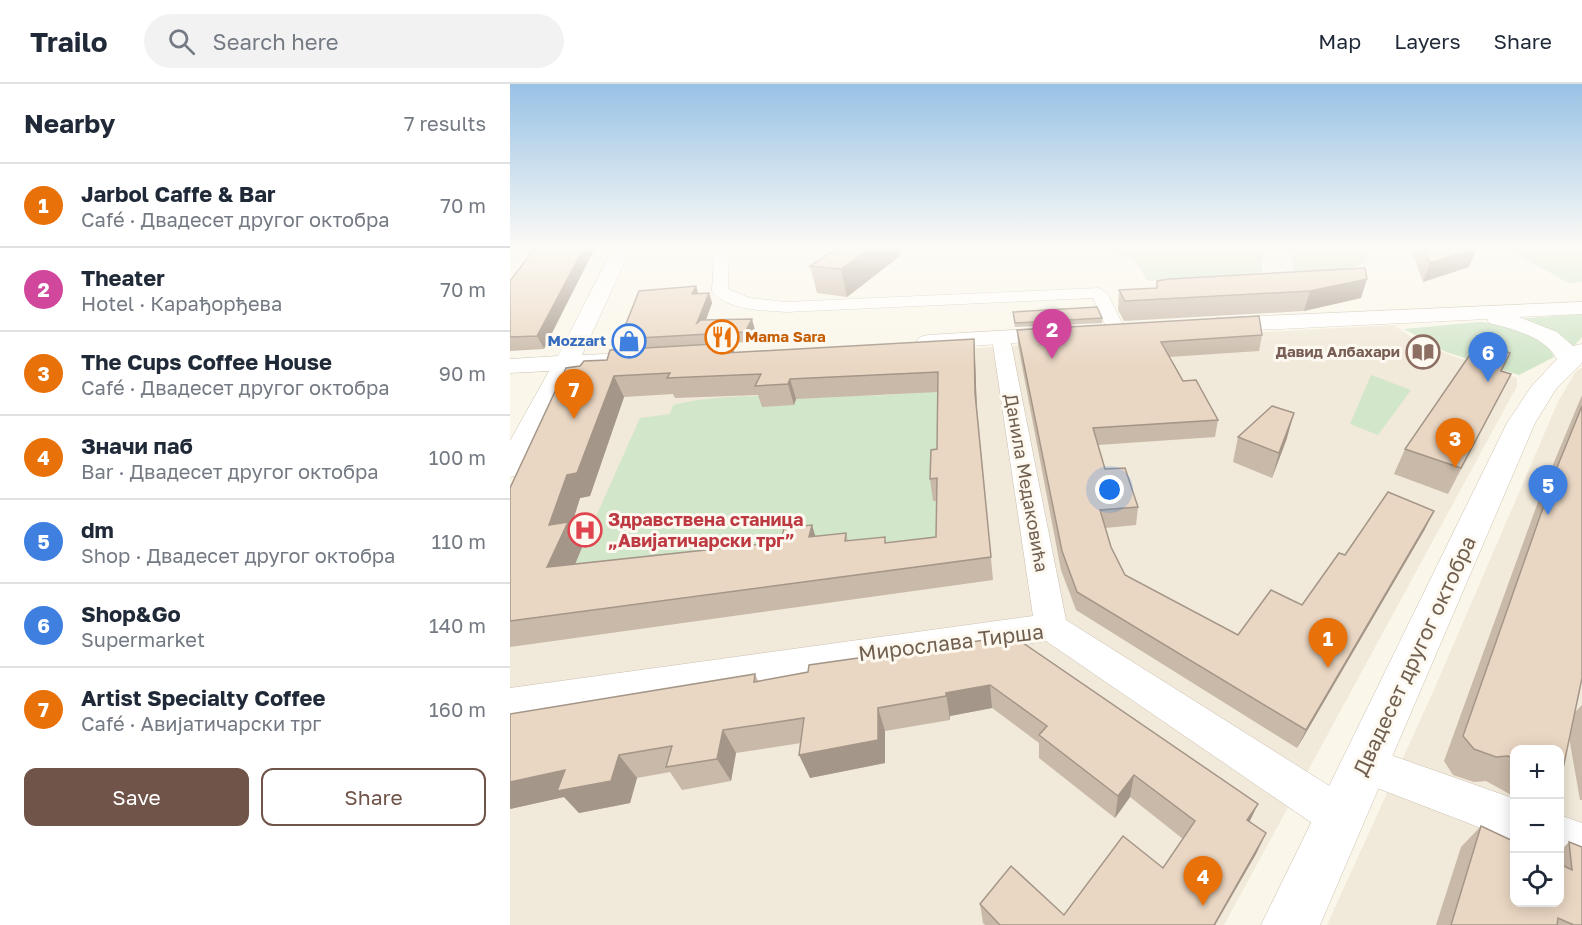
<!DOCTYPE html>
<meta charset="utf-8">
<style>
:root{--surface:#fff;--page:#f2f2f3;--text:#1f2937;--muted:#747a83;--line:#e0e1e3;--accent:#705449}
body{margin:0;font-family:"Golos Text",sans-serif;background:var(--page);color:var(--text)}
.controls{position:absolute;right:18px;bottom:18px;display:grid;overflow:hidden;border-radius:12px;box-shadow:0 3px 15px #0003}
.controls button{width:54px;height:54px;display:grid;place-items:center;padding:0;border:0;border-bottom:2px solid var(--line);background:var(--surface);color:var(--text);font:30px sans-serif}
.you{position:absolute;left:600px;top:406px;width:21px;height:21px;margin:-15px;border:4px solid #fff;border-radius:50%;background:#1a73e8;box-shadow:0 0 0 9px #1a73e833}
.badge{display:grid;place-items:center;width:39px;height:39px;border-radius:50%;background:var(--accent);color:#fff;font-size:20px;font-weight:700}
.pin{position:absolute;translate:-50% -50px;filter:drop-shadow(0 2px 3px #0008)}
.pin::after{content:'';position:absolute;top:32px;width:21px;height:18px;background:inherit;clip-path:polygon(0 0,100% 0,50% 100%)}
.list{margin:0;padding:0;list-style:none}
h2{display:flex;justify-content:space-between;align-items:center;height:78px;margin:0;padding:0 24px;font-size:26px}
h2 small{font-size:20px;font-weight:400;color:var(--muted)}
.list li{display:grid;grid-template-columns:39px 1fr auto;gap:18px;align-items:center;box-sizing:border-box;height:84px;padding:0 24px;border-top:2px solid var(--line)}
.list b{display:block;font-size:22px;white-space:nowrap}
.list p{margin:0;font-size:20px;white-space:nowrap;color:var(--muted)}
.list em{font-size:20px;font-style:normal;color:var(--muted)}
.actions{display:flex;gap:12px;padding:18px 24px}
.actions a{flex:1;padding:14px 0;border:2px solid var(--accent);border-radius:12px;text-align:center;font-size:21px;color:var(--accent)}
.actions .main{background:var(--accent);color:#fff}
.icon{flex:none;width:33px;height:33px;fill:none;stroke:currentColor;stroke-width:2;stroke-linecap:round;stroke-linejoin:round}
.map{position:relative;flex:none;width:1072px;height:841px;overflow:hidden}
header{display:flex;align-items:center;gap:36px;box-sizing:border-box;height:84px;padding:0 30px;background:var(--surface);border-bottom:2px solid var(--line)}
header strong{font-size:28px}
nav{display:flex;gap:33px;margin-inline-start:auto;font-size:21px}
.search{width:420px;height:54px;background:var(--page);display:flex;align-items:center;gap:15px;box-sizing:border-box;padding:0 21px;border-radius:33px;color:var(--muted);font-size:22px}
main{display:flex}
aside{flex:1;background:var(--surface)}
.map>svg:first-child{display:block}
.residential{fill:#f1e9d9;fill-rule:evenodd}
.green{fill:#d2e6ca}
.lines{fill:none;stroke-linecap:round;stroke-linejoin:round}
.street-casing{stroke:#cbbfb1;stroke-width:1}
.secondary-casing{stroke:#cdc0af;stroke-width:1}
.street{fill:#fff;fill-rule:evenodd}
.secondary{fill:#fff;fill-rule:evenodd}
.wall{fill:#c9b9a8;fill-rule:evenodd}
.shaded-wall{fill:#a49688}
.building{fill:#ead7c3;stroke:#a49688;stroke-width:1.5;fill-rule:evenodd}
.labels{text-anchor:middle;stroke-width:6;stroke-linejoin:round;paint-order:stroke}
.far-food-label{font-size:15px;font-weight:bold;fill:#c56008;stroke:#fdf9f0;text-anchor:start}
.far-shop-label{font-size:15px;font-weight:bold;fill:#366cbe;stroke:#fdf9f0;text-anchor:end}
.far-education-label{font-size:15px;font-weight:bold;fill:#785e54;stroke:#fdf9f0;text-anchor:end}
.street-label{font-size:18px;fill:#716050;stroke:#fdf9f0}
.health-label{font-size:18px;font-weight:bold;fill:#be3a42;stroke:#fdf9f0;text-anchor:start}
.near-street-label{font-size:21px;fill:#716050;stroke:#fdf9f0}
</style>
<header>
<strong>Trailo</strong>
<div class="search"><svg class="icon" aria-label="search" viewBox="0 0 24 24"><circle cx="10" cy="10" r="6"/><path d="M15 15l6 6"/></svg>Search here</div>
<nav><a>Map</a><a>Layers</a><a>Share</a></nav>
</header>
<main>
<aside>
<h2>Nearby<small>7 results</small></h2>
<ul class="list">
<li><span class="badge" style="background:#e8710a">1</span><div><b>Jarbol Caffe &amp; Bar</b><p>Café · Двадесет другог октобра</p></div><em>70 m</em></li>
<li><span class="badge" style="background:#d1479c">2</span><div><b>Theater</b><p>Hotel · Карађорђева</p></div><em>70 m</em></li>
<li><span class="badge" style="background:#e8710a">3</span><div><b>The Cups Coffee House</b><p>Café · Двадесет другог октобра</p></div><em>90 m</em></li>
<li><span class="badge" style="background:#e8710a">4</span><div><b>Значи паб</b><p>Bar · Двадесет другог октобра</p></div><em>100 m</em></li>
<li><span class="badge" style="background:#3f7fe0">5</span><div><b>dm</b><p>Shop · Двадесет другог октобра</p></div><em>110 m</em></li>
<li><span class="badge" style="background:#3f7fe0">6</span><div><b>Shop&amp;Go</b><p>Supermarket</p></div><em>140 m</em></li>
<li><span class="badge" style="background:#e8710a">7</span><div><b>Artist Specialty Coffee</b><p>Café · Авијатичарски трг</p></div><em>160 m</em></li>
</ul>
<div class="actions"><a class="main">Save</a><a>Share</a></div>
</aside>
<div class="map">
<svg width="1072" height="841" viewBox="0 0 1072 841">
<rect width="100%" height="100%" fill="#faf6ea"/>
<g class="residential">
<path d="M 884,241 L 907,257 L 940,271 L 1007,294 L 1007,302 L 714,841 L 0,841 L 0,462 L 69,290 L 499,262 Z"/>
<path d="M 1072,284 L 1072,841 L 817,841 L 923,608 L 1048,318 L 1066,287 ZM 1005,666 L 1050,666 L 1050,818 L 1005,818 Z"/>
</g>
<g class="green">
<path d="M 544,164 L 752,164 L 752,190 L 638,197 L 623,175 L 602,169 Z"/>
<path d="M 781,164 L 855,164 L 859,177 L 818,194 L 784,191 Z"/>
<path d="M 935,164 L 1072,164 L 1072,198 L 1058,199 L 1007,170 Z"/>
<path d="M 1072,230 L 1072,253 L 1064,262 L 1049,251 L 1009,235 Z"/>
<path d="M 969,238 C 992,239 1035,249 1044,273 L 1009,291 L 936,268 L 894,245 Z"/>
<path d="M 861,291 L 901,306 L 868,351 L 840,340 Z"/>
<path d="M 426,307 L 430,318 L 430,388 L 423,417 L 434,416 L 430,448 L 422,472 L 55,502 L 130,334 L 160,330 L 163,321 C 204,311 246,312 287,312 C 333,313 380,312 426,307 Z"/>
</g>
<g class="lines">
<g class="street-casing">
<g id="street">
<path d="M 205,164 L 219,164 L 218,205 L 240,214 L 276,218 L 589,204 L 597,209 L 616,247 L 614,251 L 600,251 L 583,214 L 276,228 C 253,226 217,227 202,207 Z"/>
<path d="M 491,248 L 498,250 L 500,254 L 556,536 L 845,718 L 851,733 L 845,748 L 830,754 L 815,748 L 536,557 L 0,636 L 0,604 L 523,532 L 482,254 L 484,250 Z"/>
<path d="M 855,662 L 1005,715 L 1005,757 L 841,694 L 835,681 L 841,668 Z"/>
<path d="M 1050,731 L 1072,739 L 1072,783 L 1050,775 Z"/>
</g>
</g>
<g class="secondary-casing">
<g id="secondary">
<path d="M 103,164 L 121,164 L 72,271 L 118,269 L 127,271 L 130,276 L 127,281 L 118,283 L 65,286 L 15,384 L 11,391 L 0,393 L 0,357 L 39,287 L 0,289 L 0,275 L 48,272 Z"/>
<path d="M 1072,218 L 1072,230 L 1009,233 L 1047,248 L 1063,262 L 1072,260 L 1072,279 L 1046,305 L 1025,339 L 810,841 L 751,841 L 997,339 L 1021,303 L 1047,275 C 1034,252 1003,245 979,239 L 977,235 L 706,248 L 698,246 L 695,241 L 698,236 L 706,234 Z"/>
<path d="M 552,243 L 560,245 L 563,250 L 560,255 L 418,265 L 410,263 L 406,258 L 410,253 L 418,251 Z"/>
</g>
</g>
<use href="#street" class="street"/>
<use href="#secondary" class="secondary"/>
</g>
<g class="wall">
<path d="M 902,164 L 914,164 L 959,183 L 913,198 L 901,165 Z"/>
<path d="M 390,172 L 337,213 L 307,209 L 300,182 Z"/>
<path d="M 855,184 L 851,214 L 794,227 L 614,237 L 608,226 L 609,206 L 646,204 L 647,197 Z"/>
<path d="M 0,197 L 34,265 L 0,267 Z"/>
<path d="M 186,202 L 188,210 L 199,209 L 202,219 L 196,236 L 245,246 L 238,258 L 221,259 L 224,269 L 464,255 L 467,325 L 483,496 L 0,563 L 0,404 L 97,276 L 114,265 L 110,255 ZM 428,308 L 427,365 L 420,395 L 423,417 L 426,417 L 426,453 L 377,459 L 338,457 L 336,449 L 305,452 L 271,458 L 65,480 L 73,461 L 61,443 L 70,414 L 80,412 L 114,313 L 163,310 L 165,314 L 248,311 L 252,323 L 284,321 L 286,315 Z"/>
<path d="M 503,228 L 592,234 L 592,239 L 505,243 Z"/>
<path d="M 507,246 L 752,251 L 749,267 L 659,273 L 673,297 L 708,336 L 705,353 L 588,361 L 595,385 L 628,423 L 626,441 L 595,444 L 601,463 L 615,491 L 728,551 L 792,521 L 835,471 L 915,445 L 787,664 L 566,526 L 551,486 L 508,261 Z"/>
<path d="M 991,287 L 1001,290 L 938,410 L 884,390 L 895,365 Z"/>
<path d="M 1072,311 L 1072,594 L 1065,628 L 1072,621 L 1072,716 L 1070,716 L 1059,653 L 1005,666 L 1005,713 L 976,697 L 964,698 L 943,691 L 934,677 L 1032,407 Z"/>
<path d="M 728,353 L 777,354 L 762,394 L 723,378 Z"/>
<path d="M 503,552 L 740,738 L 756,749 L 746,770 L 705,841 L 475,841 L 473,839 L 470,820 L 554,831 L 653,784 L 673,755 L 620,713 L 605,734 L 529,674 L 529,659 L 482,624 L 440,632 L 440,636 L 375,647 L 375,679 L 300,694 L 291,659 L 226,669 L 221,697 L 172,706 L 160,688 L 127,694 L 120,719 L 69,729 L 54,713 L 0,725 L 245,590 L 248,597 Z"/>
<path d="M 971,742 L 1050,819 L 1050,767 L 1059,758 L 1072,841 L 926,841 L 951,763 Z"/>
</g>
<g class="shaded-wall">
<path d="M 74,164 L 85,164 L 34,265 L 27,252 Z"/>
<path d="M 362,164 L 389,164 L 390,172 L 337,213 L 331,185 Z"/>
<path d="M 967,164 L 959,183 L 913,198 L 920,179 Z"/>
<path d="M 857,195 L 851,214 L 794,227 L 800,207 Z"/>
<path d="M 186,202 L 189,212 L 182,210 Z"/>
<path d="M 199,209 L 202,219 L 191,249 L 187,239 Z"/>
<path d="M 242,235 L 245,246 L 238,258 L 235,248 Z"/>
<path d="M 464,255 L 465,275 L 467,330 L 465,309 Z"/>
<path d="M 221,259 L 228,278 L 215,269 Z"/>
<path d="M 104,292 L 114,313 L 80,412 L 70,414 L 61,443 L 73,461 L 54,507 L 37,483 L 39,441 L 57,391 Z"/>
<path d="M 280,295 L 286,315 L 284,321 L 278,300 Z"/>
<path d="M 784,329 L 777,354 L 762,394 L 769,369 Z"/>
<path d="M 924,427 L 915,445 L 787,664 L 796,646 Z"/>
<path d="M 302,441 L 309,464 L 299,453 Z"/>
<path d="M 480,601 L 482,624 L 440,632 L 440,636 L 436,609 Z"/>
<path d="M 368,624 L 375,647 L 375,679 L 300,694 L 289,671 Z"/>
<path d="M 213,646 L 226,669 L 221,697 L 207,675 Z"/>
<path d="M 109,671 L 127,694 L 120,719 L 69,729 L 54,713 L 0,725 L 0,698 L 55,686 Z"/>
<path d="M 624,691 L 620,713 L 605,734 L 608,712 Z"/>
<path d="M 748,720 L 738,741 L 737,736 Z"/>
<path d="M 756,749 L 746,770 L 705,841 L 704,841 Z"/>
</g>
<g class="building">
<path d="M 25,164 L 74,164 L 27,252 L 0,253 L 0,197 Z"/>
<path d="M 328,164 L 362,164 L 331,185 L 300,182 Z"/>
<path d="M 914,164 L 967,164 L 920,179 Z"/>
<path d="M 855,184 L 857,195 L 800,207 L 615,217 L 609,206 L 647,204 L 647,197 L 659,195 Z"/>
<path d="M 186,202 L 182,210 L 199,209 L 187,239 L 191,236 L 242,235 L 235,248 L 110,255 L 129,207 Z"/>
<path d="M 587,223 L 592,234 L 505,239 L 503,228 Z"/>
<path d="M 749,232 L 752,251 L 651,258 L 673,297 L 686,296 L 708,336 L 583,344 L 595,385 L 615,384 L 628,423 L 590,426 L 601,463 L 615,491 L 728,551 L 761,506 L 792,521 L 829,469 L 835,471 L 878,408 L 924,427 L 796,646 L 567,508 L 552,467 L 507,246 Z"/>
<path d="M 464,255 L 465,309 L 481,473 L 0,537 L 0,404 L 56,284 L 70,282 L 74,277 L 97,276 L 100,266 L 221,259 L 215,269 ZM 428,288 L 427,365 L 421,366 L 420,395 L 427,394 L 426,453 L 375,459 L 375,453 L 335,457 L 336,449 L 299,453 L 302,441 L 274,444 L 271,458 L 37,483 L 58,438 L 39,441 L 57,391 L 67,389 L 104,292 L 160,289 L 157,294 L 251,290 L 245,302 L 278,300 L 280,295 Z"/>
<path d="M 968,259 L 1000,269 L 991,287 L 1001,290 L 951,384 L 895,365 Z"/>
<path d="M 762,322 L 784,329 L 769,369 L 728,353 Z"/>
<path d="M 1072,322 L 1072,594 L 1050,699 L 1050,666 L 1005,666 L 1005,675 L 998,672 L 986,673 L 964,665 L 953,652 L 1048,381 Z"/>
<path d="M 503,552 L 748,720 L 737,736 L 756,749 L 704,841 L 490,841 L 470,820 L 501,782 L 554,831 L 613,752 L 653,784 L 685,737 L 624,691 L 608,712 L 529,651 L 537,642 L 480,601 L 436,609 L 436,612 L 368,624 L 368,656 L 289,671 L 294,634 L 213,646 L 207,675 L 156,683 L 162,662 L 109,671 L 101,697 L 47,707 L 55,686 L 0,698 L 0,630 L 245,590 L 244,598 L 298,588 L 299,581 Z"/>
<path d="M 971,742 L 1005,758 L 1005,819 L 1050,819 L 1050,780 L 1062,786 L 1059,758 L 1072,763 L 1072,841 L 1064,841 L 1048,834 L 1047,841 L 941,841 Z"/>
</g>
<linearGradient id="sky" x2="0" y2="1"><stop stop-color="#98c2e5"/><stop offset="0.58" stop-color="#fdfbf6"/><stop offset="1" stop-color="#fdfbf6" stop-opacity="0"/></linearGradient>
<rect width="1072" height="282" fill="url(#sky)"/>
<defs>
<g id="restaurant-ring" transform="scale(1.725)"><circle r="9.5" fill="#fdf9f0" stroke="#e8710a" stroke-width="1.5"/><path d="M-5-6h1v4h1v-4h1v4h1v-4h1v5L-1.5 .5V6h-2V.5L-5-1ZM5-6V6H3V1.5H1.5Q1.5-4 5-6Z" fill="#e8710a"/></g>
<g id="shop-ring" transform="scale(1.725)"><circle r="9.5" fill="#fdf9f0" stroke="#3f7fe0" stroke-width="1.5"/><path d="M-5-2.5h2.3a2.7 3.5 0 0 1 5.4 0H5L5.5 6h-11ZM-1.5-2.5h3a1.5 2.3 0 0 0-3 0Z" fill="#3f7fe0"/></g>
<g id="library-ring" transform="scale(1.725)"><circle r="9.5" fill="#fdf9f0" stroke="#8d6e63" stroke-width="1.5"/><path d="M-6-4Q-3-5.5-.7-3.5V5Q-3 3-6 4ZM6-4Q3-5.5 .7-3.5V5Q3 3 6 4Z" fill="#8d6e63"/></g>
<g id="hospital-ring" transform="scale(1.725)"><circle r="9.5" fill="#fdf9f0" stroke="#e0444e" stroke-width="1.5"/><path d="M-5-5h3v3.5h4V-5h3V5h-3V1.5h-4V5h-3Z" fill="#e0444e"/></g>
</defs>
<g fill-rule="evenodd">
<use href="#restaurant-ring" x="212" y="253"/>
<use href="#shop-ring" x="119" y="257"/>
<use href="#library-ring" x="913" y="268"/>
<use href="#hospital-ring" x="75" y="446"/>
</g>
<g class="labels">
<g class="far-food-label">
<text x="235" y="258">Mama Sara</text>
</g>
<g class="far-shop-label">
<text x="96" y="262">Mozzart</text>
</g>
<g class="far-education-label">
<text x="890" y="273">Давид Албахари</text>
</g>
<g class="street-label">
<text transform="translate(516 399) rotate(80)" y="6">Данила Медаковића</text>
</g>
<g class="health-label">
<text x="98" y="442">Здравствена станица<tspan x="98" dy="21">„Авијатичарски трг”</tspan></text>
</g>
<g class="near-street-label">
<text transform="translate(441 559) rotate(-7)" y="7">Мирослава Тирша</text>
<text transform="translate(905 572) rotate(-65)" y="7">Двадесет другог октобра</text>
</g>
</g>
</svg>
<div class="controls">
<button>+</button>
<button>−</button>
<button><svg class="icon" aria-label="locate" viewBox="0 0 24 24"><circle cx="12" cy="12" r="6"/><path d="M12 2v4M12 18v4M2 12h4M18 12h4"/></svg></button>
</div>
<div class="you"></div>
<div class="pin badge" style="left:818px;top:584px;background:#e8710a">1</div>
<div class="pin badge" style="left:542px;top:275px;background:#d1479c">2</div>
<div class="pin badge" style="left:945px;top:384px;background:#e8710a">3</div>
<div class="pin badge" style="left:693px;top:822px;background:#e8710a">4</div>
<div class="pin badge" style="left:1038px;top:431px;background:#3f7fe0">5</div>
<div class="pin badge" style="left:978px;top:298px;background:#3f7fe0">6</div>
<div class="pin badge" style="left:64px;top:335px;background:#e8710a">7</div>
</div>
</main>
